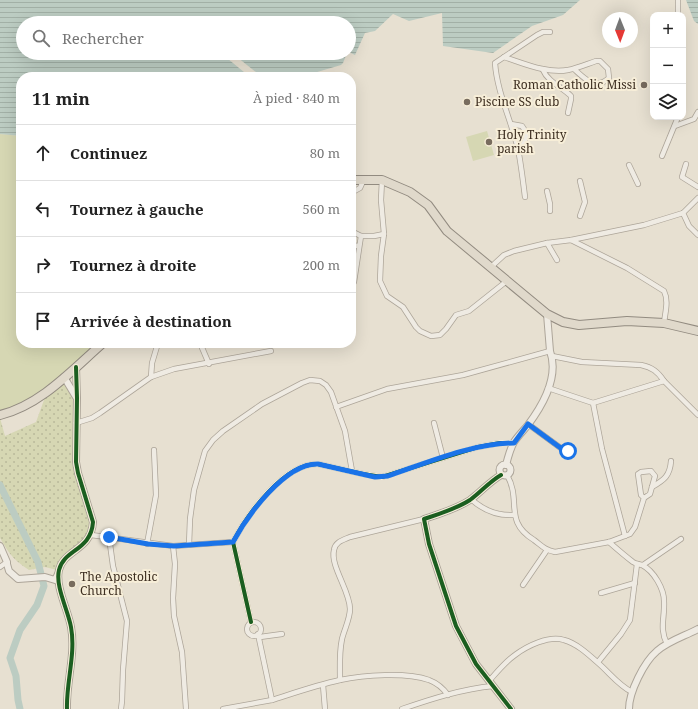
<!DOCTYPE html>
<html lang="fr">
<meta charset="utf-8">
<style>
:root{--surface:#fff;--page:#f6f6f6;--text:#222;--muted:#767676;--line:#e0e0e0}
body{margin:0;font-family:"Noto Serif",serif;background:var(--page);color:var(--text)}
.controls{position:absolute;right:12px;top:12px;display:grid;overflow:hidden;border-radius:8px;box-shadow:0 4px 16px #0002}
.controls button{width:36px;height:36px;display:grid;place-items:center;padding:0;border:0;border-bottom:1px solid var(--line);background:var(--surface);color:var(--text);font:20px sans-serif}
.compass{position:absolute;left:602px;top:12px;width:36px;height:36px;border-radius:50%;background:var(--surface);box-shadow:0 4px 16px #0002;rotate:179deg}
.stop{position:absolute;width:12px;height:12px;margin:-9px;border:3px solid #1a73e8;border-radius:50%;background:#fff}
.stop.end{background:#1a73e8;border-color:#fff;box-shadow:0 1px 4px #0008}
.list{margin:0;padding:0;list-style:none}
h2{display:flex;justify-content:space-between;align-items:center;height:52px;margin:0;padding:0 16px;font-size:17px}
h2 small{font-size:13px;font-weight:400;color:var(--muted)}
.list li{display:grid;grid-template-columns:26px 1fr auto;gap:12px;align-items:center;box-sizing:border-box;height:56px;padding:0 16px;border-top:1px solid var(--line)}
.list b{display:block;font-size:15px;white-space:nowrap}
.list em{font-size:13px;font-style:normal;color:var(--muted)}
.icon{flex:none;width:22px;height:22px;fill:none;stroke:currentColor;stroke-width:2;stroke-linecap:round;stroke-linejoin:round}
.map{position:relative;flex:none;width:698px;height:709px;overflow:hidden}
.search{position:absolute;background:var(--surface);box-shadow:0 4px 16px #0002;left:16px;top:16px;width:340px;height:44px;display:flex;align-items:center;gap:10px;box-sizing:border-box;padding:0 14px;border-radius:22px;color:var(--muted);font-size:15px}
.panel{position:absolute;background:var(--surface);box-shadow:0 4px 16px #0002;left:16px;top:72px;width:340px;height:276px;border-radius:16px}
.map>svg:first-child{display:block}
.green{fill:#d6d7b3}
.park{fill:url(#park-dots)}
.water{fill:url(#water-rules)}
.pier{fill:#e7e0d1}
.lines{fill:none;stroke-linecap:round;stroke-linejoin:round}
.river{stroke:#bcccc2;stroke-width:7}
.minor-casing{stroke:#ada599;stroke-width:6}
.tertiary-casing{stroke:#ada599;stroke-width:8}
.trunk-casing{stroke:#928b80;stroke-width:10}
.minor{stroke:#efebe3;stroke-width:4.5}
.tertiary{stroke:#efebe3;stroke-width:6}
.trunk{stroke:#e0d9cb;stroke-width:8}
.cycleway-casing{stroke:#f7eed8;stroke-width:6}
.cycleway{stroke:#1b5e20;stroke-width:4}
.route{stroke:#1a73e8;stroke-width:5}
.poi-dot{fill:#786c5e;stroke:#f7eed8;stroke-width:1.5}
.labels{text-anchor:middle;stroke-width:4;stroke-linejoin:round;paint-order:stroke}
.poi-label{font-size:12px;fill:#3d2e20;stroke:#f7eed8;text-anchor:start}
</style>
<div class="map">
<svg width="698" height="709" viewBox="0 0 698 709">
<defs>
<pattern id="park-dots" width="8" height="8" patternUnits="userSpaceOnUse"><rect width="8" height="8" fill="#d6d7b3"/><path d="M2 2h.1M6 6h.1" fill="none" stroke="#b9b99a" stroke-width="1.8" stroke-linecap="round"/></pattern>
<pattern id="water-rules" width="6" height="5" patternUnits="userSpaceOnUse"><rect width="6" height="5" fill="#bcccc2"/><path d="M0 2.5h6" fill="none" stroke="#a2b0a6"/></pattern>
</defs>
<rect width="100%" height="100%" fill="#e7e0d1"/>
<g class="green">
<path d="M 487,131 L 494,155 L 473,161 L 466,137 Z"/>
<path d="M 0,134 L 21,136 L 21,343 L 102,343 L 48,389 L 0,415 Z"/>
</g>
<path class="park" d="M 70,372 L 75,422 L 75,467 L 92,529 L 57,570 L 45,567 L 29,570 C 13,559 10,555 0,538 L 0,418 L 5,436 L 36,422 L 48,389 Z"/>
<g class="water">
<path d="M 0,0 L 580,0 L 563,15 L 532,26 L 493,53 L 443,46 L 442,13 L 409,21 L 393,14 L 375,31 L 365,33 L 355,55 L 349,52 L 349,23 L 23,23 L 23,53 L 347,53 L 343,63 L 341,65 L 307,75 L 279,77 L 21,77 L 21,136 L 0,134 Z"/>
<path d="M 686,0 L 698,0 L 698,24 L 694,21 Z"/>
</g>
<path class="pier" d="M 223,53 L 232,53 L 262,77 L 250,77 L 222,54 Z"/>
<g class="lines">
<path class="river" d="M 0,485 L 38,562 L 44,586 L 37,605 L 20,630 L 10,658 L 16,676 L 18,700 L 20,709"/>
<g class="minor-casing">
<g id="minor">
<path d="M 678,0 L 678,15"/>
<path d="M 504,57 C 523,63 547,74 568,70 C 578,68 587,64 596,61 L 600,61 L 608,69 L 609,78 C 595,91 584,78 574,69"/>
<path d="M 543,70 C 548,82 562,87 571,96 L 571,99 L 568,113"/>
<path d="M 511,124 L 522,126 C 529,135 526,143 518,149"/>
<path d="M 675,126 L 694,119 L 698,112"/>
<path d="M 662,156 L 678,117"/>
<path d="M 686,164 L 682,177 L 698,187"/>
<path d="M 629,165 L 638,184"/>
<path d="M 382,180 L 381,200 L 384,234 L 381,256 L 380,281 L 387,296 L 403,307 L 416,327 L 420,331 L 431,336 L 440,335 L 446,329 L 456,315 L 469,311 L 508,280"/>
<path d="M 547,191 L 550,204 L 550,211"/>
<path d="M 351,193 L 360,188 L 364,179"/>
<path d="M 525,197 C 523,181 521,164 518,149 C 511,120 497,92 495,63 L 537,35 L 543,32 L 550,32"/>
<path d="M 698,198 L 683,213 L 689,226 L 698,235"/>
<path d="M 580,216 L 585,202 L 580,181"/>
<path d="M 351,231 L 361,236"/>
<path d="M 571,240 L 644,225 L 683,213"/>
<path d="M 547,243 L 557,260"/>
<path d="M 351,245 L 358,246"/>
<path d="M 491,267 L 504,255 L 514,251 L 547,243 L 571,240 L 627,268 L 664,291 C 669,301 665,313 664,323"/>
<path d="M 351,287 L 354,282 L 361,236 L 374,236 L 384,234"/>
<path d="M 200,343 L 209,364"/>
<path d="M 552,356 L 582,362 L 641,365 C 652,367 658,372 664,381"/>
<path d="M 151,377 L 152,363 L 158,343"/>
<path d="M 548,388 L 593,403 L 664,381 L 698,415"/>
<path d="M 593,403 L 602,449 L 625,536"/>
<path d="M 336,407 L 387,389 L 463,375 L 550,351"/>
<path d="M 76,423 L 92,418 L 100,413 L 151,377 L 174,369 L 271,351"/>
<path d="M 434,423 L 443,458"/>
<path d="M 528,424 L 562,449 L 571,451"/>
<path d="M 507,475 C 522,501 503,521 534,540 C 542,546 545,550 555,552 L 609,542 L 630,534 L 635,527 L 644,498 L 650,494 L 655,476 L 651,471 L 641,472 L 638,474 L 641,495 L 644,498"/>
<path d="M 652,487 C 664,480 670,476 671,461"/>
<path d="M 471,499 C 484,511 497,516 514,515"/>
<path d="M 91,535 L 173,546 L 233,542"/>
<path d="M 109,537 L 113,566 L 127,621 L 123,670 L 122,701 L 121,709"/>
<path d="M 609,542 C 617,549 625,556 633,562 C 636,564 639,564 642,565 C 654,571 664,589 664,601 C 665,618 659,628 667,644"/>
<path d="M 147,544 L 156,495 L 154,450"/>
<path d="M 189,545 L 190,519 L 194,490 L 205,451 L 213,440 L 223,431 L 262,404 L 302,383 L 310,380 L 320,381 L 326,385 L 331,392 L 345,431 L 352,471"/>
<path d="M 173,546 L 175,564 L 173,598 L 174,616 L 182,652 L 186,709"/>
<path d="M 643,565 L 681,539"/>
<path d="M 0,567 L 7,562"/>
<path d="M 523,585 L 547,550"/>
<path d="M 601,593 L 635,583"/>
<path d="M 251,622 L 233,542 C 247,515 284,463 318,464 L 363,474 L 382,477 L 478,447 L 500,443 L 513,443"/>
<circle cx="254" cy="629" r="7"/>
<path d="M 258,634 L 272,700 C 294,693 317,685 340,680 C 364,675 406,672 429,680 C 437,683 443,688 448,695"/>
<path d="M 260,637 L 282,634"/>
<path d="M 598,662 L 621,634 L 630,620 L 637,564"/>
<path d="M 340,680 C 340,666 339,653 342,639 C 344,630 350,619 350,609 C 350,591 330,566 334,550 C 335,542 343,540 350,537 L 424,519"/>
<path d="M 489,681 C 497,672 505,662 515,655 C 527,646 549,635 564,640 C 576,643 588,654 597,662 C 609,672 618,685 632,692"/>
<path d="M 323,685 L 325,709"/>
<path d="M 223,709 L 272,700"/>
<path d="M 402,709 C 431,699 462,689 493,686"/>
</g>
</g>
<g class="tertiary-casing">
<g id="tertiary">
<path d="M 64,377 L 76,397"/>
<circle cx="505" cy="470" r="5.5"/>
<path d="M 506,465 C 508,457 510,449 514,442 C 518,436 523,431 528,425 C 543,405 559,376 550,351 L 547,314"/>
<path d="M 501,475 C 489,482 481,492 470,500 C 456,509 439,514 424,519 L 429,544 L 456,626 L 476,664 L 511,709"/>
<path d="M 0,546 L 7,562 L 7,564 L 9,571 L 18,579 L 45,577 L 55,580 L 58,574"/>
<path d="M 67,709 C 66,682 76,654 71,627 C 68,610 55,586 59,570 C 64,549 91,551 93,522 L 78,473 L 76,462 L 77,398 L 76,367"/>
<path d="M 629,709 C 629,692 644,662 657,651 C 668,641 685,636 698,629"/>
</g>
</g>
<g class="trunk-casing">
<g id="trunk">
<path d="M 351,180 L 382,180 L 410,192 L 428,205 L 447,231 L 547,314 L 563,322 L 579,325 L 627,321 L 664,323 L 698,331"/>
<path d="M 0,415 C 41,405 72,370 103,343"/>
</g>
</g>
<use href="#minor" class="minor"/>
<use href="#tertiary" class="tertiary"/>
<use href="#trunk" class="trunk"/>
<g class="cycleway-casing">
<g id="cycleway">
<path d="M 501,475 C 489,482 481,492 470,500 C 456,509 439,514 424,519 L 429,544 L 456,626 L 476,664 L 511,709"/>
<path d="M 251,622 L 233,542 C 247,515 284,463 318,464 L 363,474 L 382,477 L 478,447 L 500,443 L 513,443"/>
<path d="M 67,709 C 66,682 76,654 71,627 C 68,610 55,586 59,570 C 64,549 91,551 93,522 L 78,473 L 76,462 L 77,398 L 76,367"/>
</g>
</g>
<use href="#cycleway" class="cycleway"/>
</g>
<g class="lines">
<path class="route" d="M 109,537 L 148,544 L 174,546 L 233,542 C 247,516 285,463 318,464 L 375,477 L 388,476 C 426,463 473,443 514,443 L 528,424 L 562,449 L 568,451"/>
</g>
<g class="poi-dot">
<circle cx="644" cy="85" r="4"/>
<circle cx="467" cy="102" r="4"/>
<circle cx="489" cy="142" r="4"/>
<circle cx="72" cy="584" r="4"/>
</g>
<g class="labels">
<g class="poi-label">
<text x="636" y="89" text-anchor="end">Roman Catholic Missi</text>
<text x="475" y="106">Piscine SS club</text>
<text x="497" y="139">Holy Trinity<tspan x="497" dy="14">parish</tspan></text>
<text x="80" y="581">The Apostolic<tspan x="80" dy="14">Church</tspan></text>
</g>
</g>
</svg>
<div class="controls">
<button>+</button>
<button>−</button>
<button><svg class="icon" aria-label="layers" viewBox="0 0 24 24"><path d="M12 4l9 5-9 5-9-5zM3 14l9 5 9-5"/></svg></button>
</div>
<svg class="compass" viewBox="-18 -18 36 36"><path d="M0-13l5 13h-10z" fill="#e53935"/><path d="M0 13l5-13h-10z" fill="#767676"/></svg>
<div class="stop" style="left:568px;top:451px"></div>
<div class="stop end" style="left:109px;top:537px"></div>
<div class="search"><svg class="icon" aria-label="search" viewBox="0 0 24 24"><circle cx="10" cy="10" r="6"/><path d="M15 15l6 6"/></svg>Rechercher</div>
<section class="panel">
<h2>11 min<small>À pied · 840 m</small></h2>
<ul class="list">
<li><svg class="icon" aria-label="ahead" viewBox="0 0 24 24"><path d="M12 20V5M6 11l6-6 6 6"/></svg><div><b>Continuez</b></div><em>80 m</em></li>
<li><svg class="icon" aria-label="left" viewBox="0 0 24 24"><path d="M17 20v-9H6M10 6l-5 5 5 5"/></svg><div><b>Tournez à gauche</b></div><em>560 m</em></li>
<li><svg class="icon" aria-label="right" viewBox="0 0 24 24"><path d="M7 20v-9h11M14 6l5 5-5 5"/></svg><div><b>Tournez à droite</b></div><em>200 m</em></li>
<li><svg class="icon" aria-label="arrive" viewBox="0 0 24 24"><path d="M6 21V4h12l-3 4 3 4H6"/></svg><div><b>Arrivée à destination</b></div></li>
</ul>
</section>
</div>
